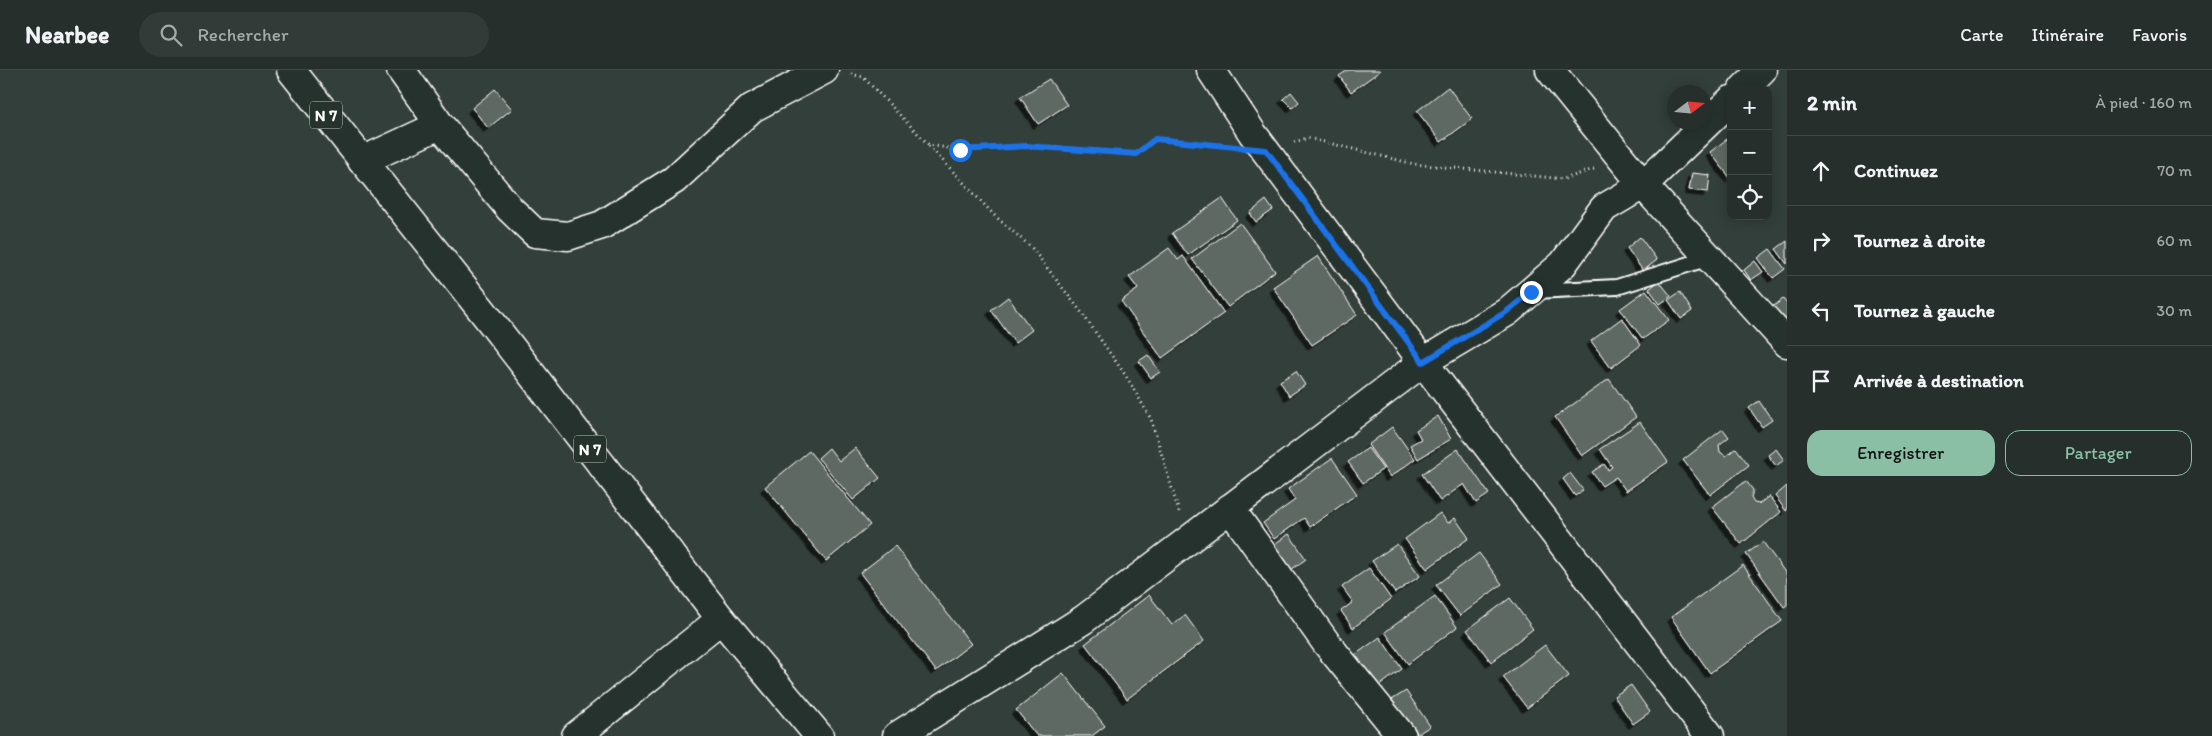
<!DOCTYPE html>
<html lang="fr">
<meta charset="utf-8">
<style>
:root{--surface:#262f2c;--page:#323b38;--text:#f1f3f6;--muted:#a4a9a9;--line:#424a48;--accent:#8abfa5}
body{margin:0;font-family:Itim,sans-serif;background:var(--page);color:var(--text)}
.controls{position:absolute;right:15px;top:15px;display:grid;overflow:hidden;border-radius:10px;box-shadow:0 2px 12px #0003}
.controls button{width:45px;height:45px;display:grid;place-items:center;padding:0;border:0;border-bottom:1px solid var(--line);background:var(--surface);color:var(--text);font:25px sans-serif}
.compass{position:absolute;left:1667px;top:15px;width:45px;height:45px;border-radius:50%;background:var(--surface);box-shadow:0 2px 12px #0003;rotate:74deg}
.stop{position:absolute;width:15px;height:15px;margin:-11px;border:4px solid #1a73e8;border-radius:50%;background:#fff}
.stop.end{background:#1a73e8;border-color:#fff;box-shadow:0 1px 5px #0008}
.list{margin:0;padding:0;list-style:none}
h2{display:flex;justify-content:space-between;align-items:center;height:65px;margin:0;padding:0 20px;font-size:21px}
h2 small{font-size:16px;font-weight:400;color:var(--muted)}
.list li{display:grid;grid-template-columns:32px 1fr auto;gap:15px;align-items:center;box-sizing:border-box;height:70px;padding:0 20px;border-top:1px solid var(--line)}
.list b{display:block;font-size:19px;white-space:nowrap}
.list em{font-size:16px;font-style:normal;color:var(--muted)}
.actions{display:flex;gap:10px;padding:15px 20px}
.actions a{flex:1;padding:11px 0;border:1px solid var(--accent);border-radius:15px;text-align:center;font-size:18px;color:var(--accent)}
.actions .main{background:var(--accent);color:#111}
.icon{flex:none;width:28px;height:28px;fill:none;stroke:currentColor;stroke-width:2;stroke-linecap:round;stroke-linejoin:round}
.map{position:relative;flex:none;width:1787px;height:666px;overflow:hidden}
header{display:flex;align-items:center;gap:30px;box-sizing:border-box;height:70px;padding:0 25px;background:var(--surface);border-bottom:1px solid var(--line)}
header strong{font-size:24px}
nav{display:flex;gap:28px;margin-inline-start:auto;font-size:18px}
.search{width:350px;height:45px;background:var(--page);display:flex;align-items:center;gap:12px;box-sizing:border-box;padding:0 18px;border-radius:28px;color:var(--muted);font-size:19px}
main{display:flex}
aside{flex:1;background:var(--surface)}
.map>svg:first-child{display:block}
.building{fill:#5f6964;stroke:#fff;filter:url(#shadow)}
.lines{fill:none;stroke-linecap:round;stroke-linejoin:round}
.lane-casing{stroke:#fff;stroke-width:18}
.street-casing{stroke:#fff;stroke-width:31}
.highway-casing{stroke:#fff;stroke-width:31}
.path{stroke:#fff;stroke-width:3;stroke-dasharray:1 4;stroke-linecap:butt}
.lane{stroke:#26332d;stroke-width:14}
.street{stroke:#26332d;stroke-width:28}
.highway{stroke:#26332d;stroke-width:28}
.route{stroke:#1a73e8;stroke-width:6}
.labels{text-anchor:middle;stroke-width:4;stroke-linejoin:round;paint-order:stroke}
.shield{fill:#26332d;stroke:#bec2c0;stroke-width:1}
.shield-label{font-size:16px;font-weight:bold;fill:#fff}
</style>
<header>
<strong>Nearbee</strong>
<div class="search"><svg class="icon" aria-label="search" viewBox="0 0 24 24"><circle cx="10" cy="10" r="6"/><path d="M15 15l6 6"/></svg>Rechercher</div>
<nav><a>Carte</a><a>Itinéraire</a><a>Favoris</a></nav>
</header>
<main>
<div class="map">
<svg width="1787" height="666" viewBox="0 0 1787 666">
<defs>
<filter id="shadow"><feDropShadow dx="-4.5" dy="4.5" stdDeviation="0" flood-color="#0009"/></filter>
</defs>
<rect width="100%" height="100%" fill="#333f3a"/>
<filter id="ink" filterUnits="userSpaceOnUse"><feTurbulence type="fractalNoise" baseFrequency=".02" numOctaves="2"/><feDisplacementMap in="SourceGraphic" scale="10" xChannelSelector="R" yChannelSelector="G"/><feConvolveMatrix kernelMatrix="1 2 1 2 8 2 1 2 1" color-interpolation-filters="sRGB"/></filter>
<g filter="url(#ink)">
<g class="building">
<path d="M 1348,0 L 1379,0 L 1380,1 L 1351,22 L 1339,6 Z"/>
<path d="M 1049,9 L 1067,35 L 1038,54 L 1020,27 Z"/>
<path d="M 1448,17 L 1472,49 L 1441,72 L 1417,41 Z"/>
<path d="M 495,19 L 512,39 L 488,58 L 472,38 Z"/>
<path d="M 1291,22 L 1299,32 L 1292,38 L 1283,29 Z"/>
<path d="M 1731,66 L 1731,109 L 1710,82 Z"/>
<path d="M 1692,103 L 1710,105 L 1708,122 L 1689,120 Z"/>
<path d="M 1222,128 L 1237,150 L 1188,185 L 1172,163 Z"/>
<path d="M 1266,130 L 1273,140 L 1256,152 L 1250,143 Z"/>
<path d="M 1240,153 L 1275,201 L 1228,237 L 1192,189 Z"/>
<path d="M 1640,167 L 1657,190 L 1643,201 L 1627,178 Z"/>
<path d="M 1787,171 L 1787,194 L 1776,179 Z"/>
<path d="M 1169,178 L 1178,190 L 1183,186 L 1224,243 L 1162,288 L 1121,231 L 1138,219 L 1129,207 Z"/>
<path d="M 1770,179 L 1785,199 L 1773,208 L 1758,188 Z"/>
<path d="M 1318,186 L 1357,245 L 1312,275 L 1273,217 Z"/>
<path d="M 1755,191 L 1763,202 L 1751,210 L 1744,200 Z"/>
<path d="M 1659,211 L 1671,226 L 1660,234 L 1649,219 Z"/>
<path d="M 1646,220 L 1669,250 L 1643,269 L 1620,239 Z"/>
<path d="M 1680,222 L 1692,241 L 1681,249 L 1668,230 Z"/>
<path d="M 1008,227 L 1032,260 L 1015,273 L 991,240 Z"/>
<path d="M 1783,229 L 1787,234 L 1787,252 L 1783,256 L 1770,239 Z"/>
<path d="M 1622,248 L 1641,275 L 1611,298 L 1591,271 Z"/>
<path d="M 1148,285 L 1160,302 L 1151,308 L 1139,291 Z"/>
<path d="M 1296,301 L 1305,315 L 1289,326 L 1280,311 Z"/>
<path d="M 1609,309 L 1636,347 L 1582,386 L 1555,347 Z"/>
<path d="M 1759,331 L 1772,350 L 1762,357 L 1749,338 Z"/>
<path d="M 1438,346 L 1451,369 L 1418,389 L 1410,375 L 1421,369 L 1416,360 Z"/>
<path d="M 1640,352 L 1668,392 L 1626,421 L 1616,407 L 1602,416 L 1592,402 L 1604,394 L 1608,400 L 1612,397 L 1600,379 Z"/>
<path d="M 1392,357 L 1415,389 L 1390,407 L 1368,375 Z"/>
<path d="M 1723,359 L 1729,367 L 1719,375 L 1720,382 L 1726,386 L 1736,378 L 1749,395 L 1710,425 L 1683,390 Z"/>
<path d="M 829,378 L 839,391 L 855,378 L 880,408 L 853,430 L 818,388 Z"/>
<path d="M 1368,378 L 1383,399 L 1363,413 L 1348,392 Z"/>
<path d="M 1458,379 L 1489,424 L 1476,433 L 1464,414 L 1440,431 L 1422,404 Z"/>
<path d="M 1776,379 L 1784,390 L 1776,396 L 1768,385 Z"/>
<path d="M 809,381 L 870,455 L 826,491 L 765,417 Z"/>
<path d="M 1332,388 L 1357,424 L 1310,457 L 1304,448 L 1274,469 L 1263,453 L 1295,430 L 1288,419 Z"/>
<path d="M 1570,403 L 1583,420 L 1575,426 L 1563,409 Z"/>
<path d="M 1746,411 L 1753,420 L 1751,428 L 1754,433 L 1759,434 L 1769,426 L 1781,442 L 1741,474 L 1712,437 Z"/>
<path d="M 1787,416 L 1787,440 L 1786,441 L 1775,426 Z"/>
<path d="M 1440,443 L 1448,453 L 1455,448 L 1469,468 L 1427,499 L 1405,469 Z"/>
<path d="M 1289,464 L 1306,489 L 1291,500 L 1273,475 Z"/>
<path d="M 1763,472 L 1787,505 L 1787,535 L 1784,537 L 1746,484 Z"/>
<path d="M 1397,474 L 1420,506 L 1395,523 L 1372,491 Z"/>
<path d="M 895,476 L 971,574 L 936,601 L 860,503 Z"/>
<path d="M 1479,483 L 1502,514 L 1460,546 L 1436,515 Z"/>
<path d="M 1743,495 L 1782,551 L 1710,603 L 1671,547 Z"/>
<path d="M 1369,498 L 1391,529 L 1353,558 L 1341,541 L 1353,532 L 1342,517 Z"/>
<path d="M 1149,525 L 1172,555 L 1185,545 L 1204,571 L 1127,629 L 1085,574 Z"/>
<path d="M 1435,526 L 1457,557 L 1408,594 L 1385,562 Z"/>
<path d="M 1510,528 L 1533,559 L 1491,592 L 1467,560 Z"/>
<path d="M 1380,567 L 1402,599 L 1378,617 L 1355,585 Z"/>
<path d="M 1545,575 L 1569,606 L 1527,638 L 1503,607 Z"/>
<path d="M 1063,603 L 1105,656 L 1092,666 L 1037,666 L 1016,640 Z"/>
<path d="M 1631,615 L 1650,642 L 1633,654 L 1614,626 Z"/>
<path d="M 1406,621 L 1430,656 L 1415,666 L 1390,631 Z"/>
</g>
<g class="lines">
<g class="lane-casing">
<path id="lane" d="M 1535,221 L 1617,217 L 1709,188"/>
</g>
<g class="street-casing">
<g id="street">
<path d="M 401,0 L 440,55"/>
<path d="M 1211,0 L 1253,64 L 1423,292 L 1710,666"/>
<path d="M 1550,0 L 1643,115 L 1787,273"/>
<path d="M 1743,19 L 1762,0"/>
<path d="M 362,91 L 440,55 L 510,139 L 535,163 L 568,166 L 602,155 L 674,110 L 752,38 L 824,0"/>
<path d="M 1230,438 L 1327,574 L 1402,666"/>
<path d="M 576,666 L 721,549"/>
<path d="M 897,666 L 1083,550 L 1423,292 L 1507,242 L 1563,194 L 1604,138 L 1643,115 L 1731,30"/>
</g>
</g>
<g class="highway-casing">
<path id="highway" d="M 291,0 L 492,253 L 721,549 L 819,666"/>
</g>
<g class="path">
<path d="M 851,4 L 863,7 L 929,75 L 961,80 L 1026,76 L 1136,84 L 1155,69 L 1226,76"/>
<path d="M 1294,72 L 1308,68 L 1414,94 L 1564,109 L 1594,99"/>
<path d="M 929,76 L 995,146 L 1031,177 L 1082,243 L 1126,306 L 1151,349 L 1179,442"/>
</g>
<use href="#lane" class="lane"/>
<use href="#street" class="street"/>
<use href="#highway" class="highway"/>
</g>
</g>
<g class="lines" filter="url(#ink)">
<path class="route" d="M 960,80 L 1026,76 L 1136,84 L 1155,69 L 1266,80 L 1423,292 L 1506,242 L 1531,222"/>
</g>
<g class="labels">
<g class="shield">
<rect x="310" y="31.5" width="32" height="27" rx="4"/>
<rect x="574" y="365.5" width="32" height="27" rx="4"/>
</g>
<g class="shield-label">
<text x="326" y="51">N 7</text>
<text x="590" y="385">N 7</text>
</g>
</g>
</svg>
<div class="controls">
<button>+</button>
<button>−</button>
<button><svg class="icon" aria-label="locate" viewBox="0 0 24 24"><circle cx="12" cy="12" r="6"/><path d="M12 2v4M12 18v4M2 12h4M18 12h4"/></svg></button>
</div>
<svg class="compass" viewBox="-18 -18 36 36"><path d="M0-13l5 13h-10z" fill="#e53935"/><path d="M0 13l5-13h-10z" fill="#a4a9a9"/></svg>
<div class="stop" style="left:960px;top:80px"></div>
<div class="stop end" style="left:1531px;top:222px"></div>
</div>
<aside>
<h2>2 min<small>À pied · 160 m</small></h2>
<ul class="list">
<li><svg class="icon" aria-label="ahead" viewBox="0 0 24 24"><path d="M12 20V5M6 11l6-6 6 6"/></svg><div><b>Continuez</b></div><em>70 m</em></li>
<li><svg class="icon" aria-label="right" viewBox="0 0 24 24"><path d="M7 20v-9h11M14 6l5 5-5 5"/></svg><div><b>Tournez à droite</b></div><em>60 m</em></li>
<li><svg class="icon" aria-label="left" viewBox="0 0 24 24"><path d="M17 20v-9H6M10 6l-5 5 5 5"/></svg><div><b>Tournez à gauche</b></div><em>30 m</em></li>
<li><svg class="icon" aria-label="arrive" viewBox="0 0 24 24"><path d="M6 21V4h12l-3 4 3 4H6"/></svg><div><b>Arrivée à destination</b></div></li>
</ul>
<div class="actions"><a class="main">Enregistrer</a><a>Partager</a></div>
</aside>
</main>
